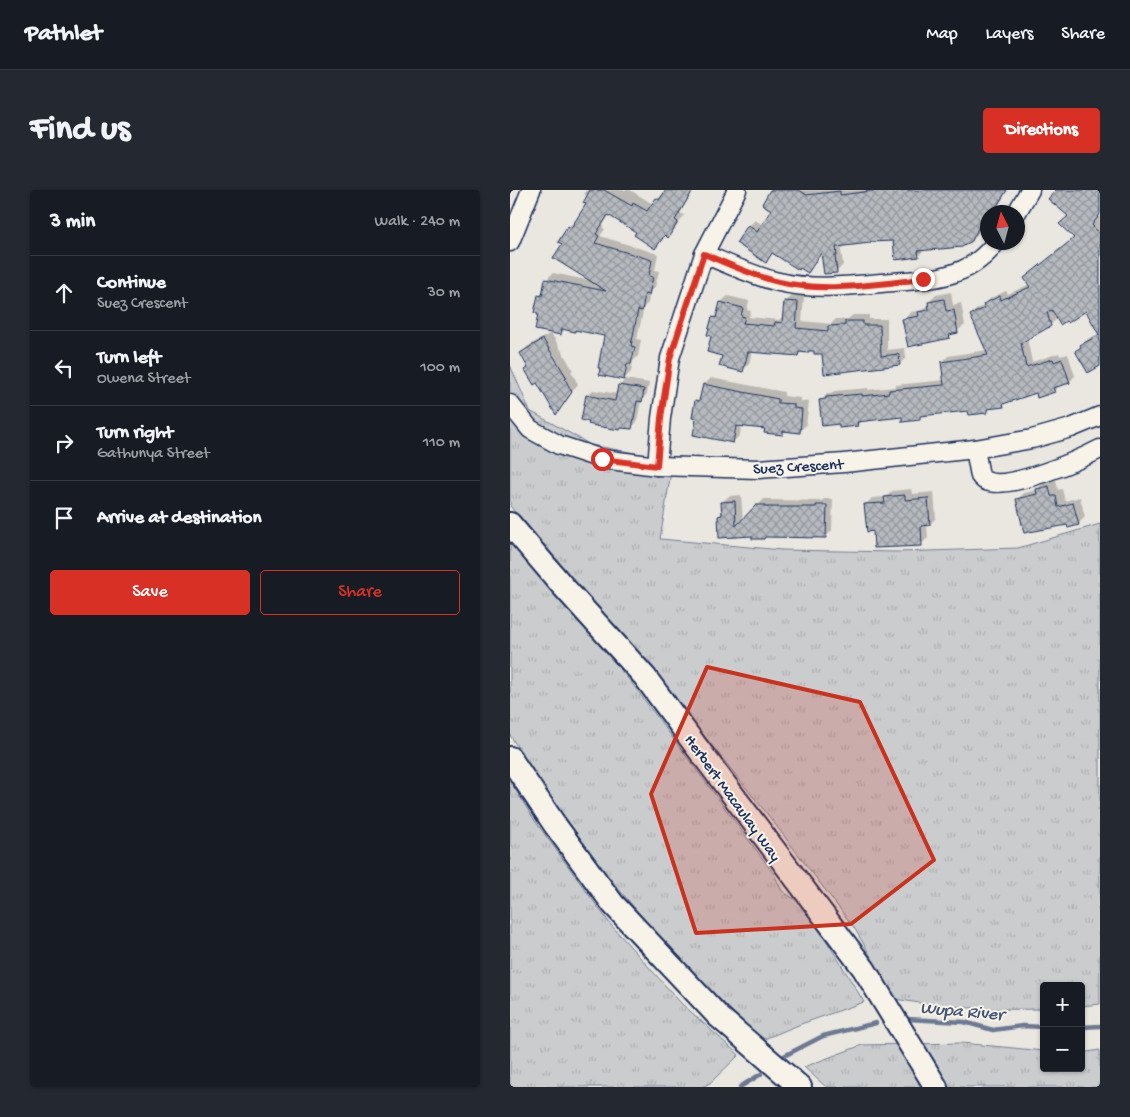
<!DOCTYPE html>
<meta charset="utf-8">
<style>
:root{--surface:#171b24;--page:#242831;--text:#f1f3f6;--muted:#9ea1a6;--line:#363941;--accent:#d93025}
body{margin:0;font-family:"Gochi Hand",sans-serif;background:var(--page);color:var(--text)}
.controls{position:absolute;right:15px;bottom:15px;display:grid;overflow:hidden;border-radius:5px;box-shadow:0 1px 4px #0004}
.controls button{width:45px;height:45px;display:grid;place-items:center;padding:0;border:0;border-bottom:1px solid var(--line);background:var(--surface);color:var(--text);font:25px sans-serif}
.compass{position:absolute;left:470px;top:15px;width:45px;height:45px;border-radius:50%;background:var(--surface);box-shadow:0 1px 4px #0004;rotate:354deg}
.stop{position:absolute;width:15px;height:15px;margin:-11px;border:4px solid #d93025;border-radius:50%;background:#fff}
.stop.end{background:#d93025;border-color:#fff;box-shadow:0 1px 5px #0008}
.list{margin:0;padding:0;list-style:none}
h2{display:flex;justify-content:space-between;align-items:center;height:65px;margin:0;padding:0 20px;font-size:21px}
h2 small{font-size:16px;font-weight:400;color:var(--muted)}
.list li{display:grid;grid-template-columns:32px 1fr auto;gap:15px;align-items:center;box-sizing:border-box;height:75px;padding:0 20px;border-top:1px solid var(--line)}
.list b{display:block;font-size:19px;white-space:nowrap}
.list p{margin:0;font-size:16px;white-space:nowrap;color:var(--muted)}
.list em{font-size:16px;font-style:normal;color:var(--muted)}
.actions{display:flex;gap:10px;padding:15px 20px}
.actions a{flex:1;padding:11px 0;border:1px solid var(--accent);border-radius:5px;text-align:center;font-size:18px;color:var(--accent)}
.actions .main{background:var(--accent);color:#fff}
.icon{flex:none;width:28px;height:28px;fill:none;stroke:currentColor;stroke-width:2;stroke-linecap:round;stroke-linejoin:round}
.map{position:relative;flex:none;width:590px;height:897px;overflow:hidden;border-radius:5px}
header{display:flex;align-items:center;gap:30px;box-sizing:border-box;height:70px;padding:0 25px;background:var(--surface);border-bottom:1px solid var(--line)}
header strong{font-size:24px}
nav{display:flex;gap:28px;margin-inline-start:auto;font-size:18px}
.intro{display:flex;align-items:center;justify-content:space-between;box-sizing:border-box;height:120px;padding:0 30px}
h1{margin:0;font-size:35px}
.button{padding:12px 22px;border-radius:5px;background:var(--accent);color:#fff;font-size:18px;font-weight:700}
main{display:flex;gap:30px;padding:0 30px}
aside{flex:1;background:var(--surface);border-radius:5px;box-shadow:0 1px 4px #0004}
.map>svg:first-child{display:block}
.grass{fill:url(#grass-tufts);stroke:#737e96}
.shadow{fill:#0003}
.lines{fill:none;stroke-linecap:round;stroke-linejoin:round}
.stream{stroke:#6d7892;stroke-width:4.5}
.building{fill:url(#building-cross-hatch);stroke:#1b2f5e}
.minor-casing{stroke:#1b2f5e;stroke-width:21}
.major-casing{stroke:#1b2f5e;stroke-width:26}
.minor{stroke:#f7f3e8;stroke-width:18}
.major{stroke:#f7f3e8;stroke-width:22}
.route{stroke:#d93025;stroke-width:6}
.marked{fill:#c8321e;fill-opacity:0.2;stroke:#c8321e;stroke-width:4;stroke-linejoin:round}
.labels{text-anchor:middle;stroke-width:4;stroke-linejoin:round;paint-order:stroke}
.street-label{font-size:16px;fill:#1b2f5e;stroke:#f7f3e8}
.water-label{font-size:18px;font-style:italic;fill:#445378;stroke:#f7f3e8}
</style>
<header>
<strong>Pathlet</strong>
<nav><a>Map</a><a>Layers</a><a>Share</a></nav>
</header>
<div class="intro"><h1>Find us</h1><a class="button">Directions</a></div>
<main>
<aside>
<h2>3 min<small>Walk · 240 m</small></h2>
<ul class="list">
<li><svg class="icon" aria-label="ahead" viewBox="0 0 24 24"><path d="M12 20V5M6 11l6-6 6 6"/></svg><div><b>Continue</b><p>Suez Crescent</p></div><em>30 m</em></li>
<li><svg class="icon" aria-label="left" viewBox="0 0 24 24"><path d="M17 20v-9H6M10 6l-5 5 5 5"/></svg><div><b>Turn left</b><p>Owena Street</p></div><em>100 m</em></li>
<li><svg class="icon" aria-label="right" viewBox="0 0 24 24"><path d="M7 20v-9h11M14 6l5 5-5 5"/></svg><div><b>Turn right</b><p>Gathunya Street</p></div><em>110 m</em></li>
<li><svg class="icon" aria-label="arrive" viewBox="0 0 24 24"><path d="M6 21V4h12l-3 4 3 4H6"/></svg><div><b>Arrive at destination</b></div></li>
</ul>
<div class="actions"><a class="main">Save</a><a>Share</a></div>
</aside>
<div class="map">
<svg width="590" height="897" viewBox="0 0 590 897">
<defs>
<pattern id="grass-tufts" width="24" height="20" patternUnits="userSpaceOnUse" patternTransform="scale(1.25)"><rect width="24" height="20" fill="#cbcccd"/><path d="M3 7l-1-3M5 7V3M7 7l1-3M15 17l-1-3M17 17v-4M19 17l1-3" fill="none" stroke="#aeb0b2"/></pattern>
<pattern id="building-cross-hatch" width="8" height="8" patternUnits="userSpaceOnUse" patternTransform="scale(1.25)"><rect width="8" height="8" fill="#b6babf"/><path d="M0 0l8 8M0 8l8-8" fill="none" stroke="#93989e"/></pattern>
</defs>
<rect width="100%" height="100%" fill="#eae7e0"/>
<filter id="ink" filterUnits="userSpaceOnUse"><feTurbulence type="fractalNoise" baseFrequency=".02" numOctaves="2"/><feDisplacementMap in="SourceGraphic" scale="10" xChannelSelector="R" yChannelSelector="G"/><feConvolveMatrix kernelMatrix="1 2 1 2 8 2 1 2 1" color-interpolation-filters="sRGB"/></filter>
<g filter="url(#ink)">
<g class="grass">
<path d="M 0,175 L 20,221 L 81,255 L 163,270 L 150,349 L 272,360 L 389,362 L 508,358 L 590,334 L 590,814 L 571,816 L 571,796 L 534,796 L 534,819 C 483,820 434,818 385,809 L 345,739 L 258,625 L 149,490 L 0,316 Z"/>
<path d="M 0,350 L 121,492 L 264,684 L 272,701 L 289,712 L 318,753 L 354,812 L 291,834 L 252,850 L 164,765 L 91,678 L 21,579 L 0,545 Z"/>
<path d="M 0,591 L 25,631 L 101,735 L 171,813 L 229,865 L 200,893 L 192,897 L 0,897 Z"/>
<path d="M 451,853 L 534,861 L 534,878 L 571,878 L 571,863 L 590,860 L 590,897 L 316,897 L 294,877 L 352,855 Z"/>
</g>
<g class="shadow">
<path d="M 77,0 L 120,0 L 143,14 L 157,0 L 184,0 L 170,23 L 174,25 L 165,39 L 158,46 L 156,45 L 145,58 L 128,41 L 100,24 L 92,37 L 95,39 L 90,46 L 148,64 L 145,80 L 149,81 L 145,97 L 140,102 L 138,113 L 134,117 L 127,149 L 131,150 L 128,166 L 123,171 L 121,182 L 114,189 L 95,145 L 66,139 L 55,139 L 50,144 L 30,123 L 29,106 L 34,101 L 36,90 L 43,83 L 81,91 L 54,53 L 59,37 L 65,30 L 67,31 L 78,14 L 78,6 L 74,4 Z"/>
<path d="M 262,0 L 498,0 L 487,18 L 494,22 L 478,22 L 478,34 L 474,32 L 468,43 L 461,50 L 415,59 L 408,66 L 384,50 L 362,50 L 333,55 L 333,58 L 331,60 L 333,75 L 326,82 L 312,62 L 298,82 L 263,63 L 255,71 L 239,36 L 245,30 L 253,35 L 263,20 Z"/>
<path d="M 548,0 L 590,0 L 590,175 L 567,161 L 578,149 L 590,143 L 577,119 L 548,128 L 540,135 L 517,148 L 522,172 L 549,163 L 550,166 L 558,164 L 565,186 L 559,192 L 550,195 L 544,201 L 527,202 L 498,211 L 493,216 L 481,217 L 476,222 L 460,219 L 414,224 L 409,228 L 393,226 L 351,231 L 347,235 L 330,233 L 311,211 L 317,204 L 321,204 L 324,201 L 358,198 L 358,200 L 384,197 L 386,195 L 435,190 L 432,172 L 438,166 L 477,160 L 461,125 L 467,119 L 475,115 L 481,108 L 496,101 L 498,104 L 520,94 L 565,48 L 559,26 Z"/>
<path d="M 441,102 L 443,115 L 451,113 L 455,135 L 439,147 L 394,129 L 401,122 L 412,120 L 420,114 L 419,112 L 426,105 Z"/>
<path d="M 282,105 L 294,106 L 292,131 L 321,134 L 326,129 L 338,129 L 343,125 L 359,125 L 359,129 L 377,129 L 377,160 L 395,158 L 396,168 L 389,174 L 313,163 L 305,160 L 291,161 L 288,165 L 242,161 L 239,174 L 232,181 L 213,165 L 203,145 L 203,128 L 208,122 L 211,112 L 218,106 L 239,111 L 237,120 L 241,121 L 239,127 L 269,130 L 273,126 L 276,112 Z"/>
<path d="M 41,143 L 63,180 L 61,181 L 68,194 L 46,223 L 28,191 L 16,180 L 19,177 L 11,163 L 18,156 Z"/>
<path d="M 201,188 L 274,202 L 274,206 L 290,208 L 290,211 L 299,212 L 296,235 L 290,241 L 276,240 L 272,244 L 256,238 L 231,236 L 230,245 L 223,252 L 188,228 L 187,211 L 192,206 L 194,195 Z"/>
<path d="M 116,189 L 139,193 L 137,204 L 131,210 L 127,232 L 121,238 L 112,237 L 77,206 L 83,200 L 108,204 L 110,195 Z"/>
<path d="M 546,290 L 548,300 L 552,299 L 555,311 L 570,307 L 575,327 L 568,334 L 558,333 L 507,310 L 514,303 L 526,300 L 534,293 Z"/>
<path d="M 401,299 L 402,304 L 424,302 L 426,328 L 420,334 L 417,335 L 418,348 L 411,354 L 364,340 L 355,315 L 362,308 L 376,307 L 382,301 Z"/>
<path d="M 231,305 L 233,331 L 254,309 L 261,309 L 261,310 L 311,311 L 314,309 L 323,309 L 322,340 L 316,347 L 244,345 L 210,347 L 209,326 L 213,322 L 212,312 L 219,306 Z"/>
</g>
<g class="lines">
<g class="stream">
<path d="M 397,829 L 454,832 L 483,840 L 512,836 L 534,837"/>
<path d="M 571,837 L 590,836"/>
<path d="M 272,867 L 313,846 L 366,833"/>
<path d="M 230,897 L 251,884"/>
</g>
</g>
<g class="building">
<path d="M 80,0 L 94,0 L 122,16 L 123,13 L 137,21 L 146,8 L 149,10 L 156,0 L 183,0 L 165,30 L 168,32 L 158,48 L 155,45 L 145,59 L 124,45 L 126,42 L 98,25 L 86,44 L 89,46 L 85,53 L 142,70 L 139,86 L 143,87 L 139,105 L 135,104 L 132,121 L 128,120 L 121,156 L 125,157 L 121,174 L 117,174 L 114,190 L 89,185 L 90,178 L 88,178 L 94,146 L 65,140 L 65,142 L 52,139 L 51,145 L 25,140 L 28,124 L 24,123 L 28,105 L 32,106 L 35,89 L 96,101 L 43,68 L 52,54 L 48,52 L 58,36 L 61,38 L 76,14 L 73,13 Z"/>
<path d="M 260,0 L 289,0 L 297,5 L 330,1 L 330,5 L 369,0 L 497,0 L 483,22 L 478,22 L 478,32 L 476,35 L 471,32 L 462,51 L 452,57 L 408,61 L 409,67 L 385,70 L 383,51 L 360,52 L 360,53 L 326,57 L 327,66 L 325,66 L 327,83 L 314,84 L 311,63 L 298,83 L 290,78 L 289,80 L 262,63 L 256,73 L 226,53 L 238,35 L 247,42 L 261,20 L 252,14 Z"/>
<path d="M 546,0 L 590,0 L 590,24 L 582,35 L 584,37 L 583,38 L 590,44 L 590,176 L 578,183 L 565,161 L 571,157 L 570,155 L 589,145 L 576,121 L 558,133 L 556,131 L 550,135 L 542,120 L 537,122 L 541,136 L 511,153 L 516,177 L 543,169 L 544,172 L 552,169 L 560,193 L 543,198 L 545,202 L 527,208 L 526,203 L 493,214 L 494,217 L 477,219 L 477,223 L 459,225 L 458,221 L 410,226 L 410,230 L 392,232 L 392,227 L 347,232 L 348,236 L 329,238 L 329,234 L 312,236 L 309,210 L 316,209 L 316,207 L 352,204 L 352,206 L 379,203 L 379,200 L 434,195 L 431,172 L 478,165 L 460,125 L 475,118 L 473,114 L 490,106 L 491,110 L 520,97 L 514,88 L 564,48 L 549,34 L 558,26 L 538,9 Z"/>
<path d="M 434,109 L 436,121 L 444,120 L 448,143 L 439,145 L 440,148 L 398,157 L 392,129 L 409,126 L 408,122 L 419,120 L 418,112 Z"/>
<path d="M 274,111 L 288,112 L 286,138 L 318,141 L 318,136 L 335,135 L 335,131 L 353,131 L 353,135 L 370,135 L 371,166 L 389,164 L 390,175 L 314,184 L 312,164 L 304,164 L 304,161 L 298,161 L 298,163 L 289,162 L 288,166 L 238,162 L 233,182 L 209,176 L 212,166 L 197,162 L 201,146 L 197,145 L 202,127 L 206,128 L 210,112 L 233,118 L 231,126 L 235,127 L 233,133 L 264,136 L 265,132 L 272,133 Z"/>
<path d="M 33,149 L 57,188 L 55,189 L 62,202 L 46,225 L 27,193 L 24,195 L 15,180 L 18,178 L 10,163 Z"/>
<path d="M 193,194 L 268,209 L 268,213 L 284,214 L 284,218 L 292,219 L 290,243 L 273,241 L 273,245 L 254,243 L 255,239 L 226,236 L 223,253 L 183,245 L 186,229 L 182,228 L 185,210 L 189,211 Z"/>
<path d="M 108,195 L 134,199 L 132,212 L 127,211 L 122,239 L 111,238 L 110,240 L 86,236 L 78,234 L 79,232 L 71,230 L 76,205 L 105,211 Z"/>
<path d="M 539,296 L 541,306 L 546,306 L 548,317 L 563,313 L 569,335 L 558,338 L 557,335 L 514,343 L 506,309 L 527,304 L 526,299 Z"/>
<path d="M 395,305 L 395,310 L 418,308 L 420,335 L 411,336 L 412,356 L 364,358 L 363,341 L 357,342 L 354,314 L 375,313 L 374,307 Z"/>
<path d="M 225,311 L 226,336 L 246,315 L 255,315 L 255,317 L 306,317 L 306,315 L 317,315 L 316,348 L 255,347 L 254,349 L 242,349 L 242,346 L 209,348 L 208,326 L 212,325 L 211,312 Z"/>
</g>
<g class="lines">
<g class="minor-casing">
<g id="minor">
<path d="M 507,22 L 520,0"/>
<path d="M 0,52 L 21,0"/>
<path d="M 194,64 C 218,74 243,86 269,92 C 306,101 346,95 383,92 C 404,90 427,90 447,82 C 462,77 477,65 486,52"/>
<path d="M 0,214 L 20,239 L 49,255 L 92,269 L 147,276 L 248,279 L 334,273 L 465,259 L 522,249 L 561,238 L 590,226"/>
<path d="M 465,259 L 470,286 C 472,288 473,290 476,291 C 498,301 569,270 590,259"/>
<path d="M 147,276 L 151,228 L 160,168 L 194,64 L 227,0"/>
</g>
</g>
<g class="major-casing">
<g id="major">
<path d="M 0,334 L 51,394 L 135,487 L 186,556 L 354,779 L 426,897"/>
<path d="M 0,568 L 45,635 L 103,714 L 209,827 L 290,897"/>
</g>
</g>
<use href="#minor" class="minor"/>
<use href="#major" class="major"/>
</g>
</g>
<g class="lines" filter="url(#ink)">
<path class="route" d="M 92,269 L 147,276 L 151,228 L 160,168 L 194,64 C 218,74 243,86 269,92 C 315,103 366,94 413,89"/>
</g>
<path class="marked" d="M 197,477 L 350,512 L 424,670 L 341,734 L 186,743 L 141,604 Z"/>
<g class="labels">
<g class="street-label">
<text transform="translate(288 275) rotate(-3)" y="6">Suez Crescent</text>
<text transform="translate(224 607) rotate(54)" y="6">Herbert Macaulay Way</text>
</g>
<g class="water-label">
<text transform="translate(452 820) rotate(5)" y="6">Wupa River</text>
</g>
</g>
</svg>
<div class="controls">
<button>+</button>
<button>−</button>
</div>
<svg class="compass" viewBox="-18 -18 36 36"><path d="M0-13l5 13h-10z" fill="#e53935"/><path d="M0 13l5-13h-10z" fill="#9ea1a6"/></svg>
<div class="stop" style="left:92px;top:269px"></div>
<div class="stop end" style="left:413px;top:89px"></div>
</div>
</main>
